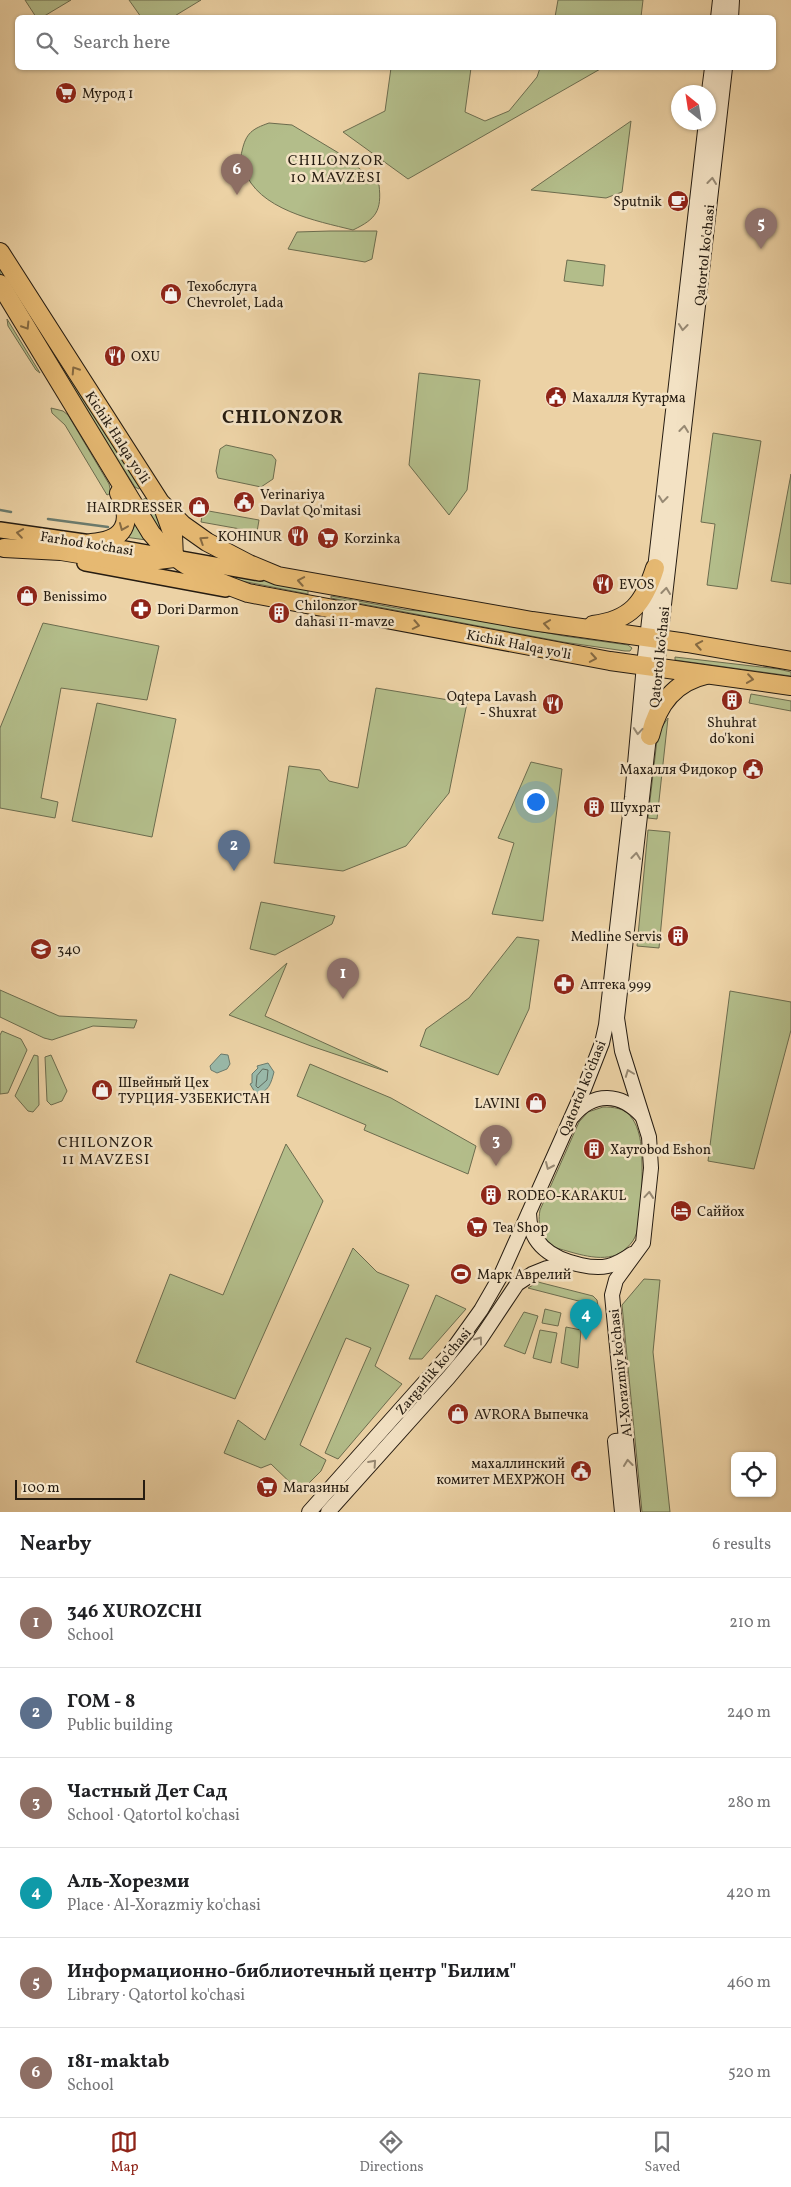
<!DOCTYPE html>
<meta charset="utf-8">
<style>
:root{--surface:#fff;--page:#f6f6f6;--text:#202124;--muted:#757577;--line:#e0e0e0;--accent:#8f2418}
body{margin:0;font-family:Vollkorn,serif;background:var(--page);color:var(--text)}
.controls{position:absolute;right:15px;bottom:15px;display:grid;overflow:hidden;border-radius:8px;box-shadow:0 1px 4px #0004}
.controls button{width:45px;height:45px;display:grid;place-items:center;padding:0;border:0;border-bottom:1px solid var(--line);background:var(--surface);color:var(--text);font:25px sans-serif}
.compass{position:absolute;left:671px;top:85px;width:45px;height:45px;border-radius:50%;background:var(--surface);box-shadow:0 1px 4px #0004;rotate:330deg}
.scale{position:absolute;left:15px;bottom:12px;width:130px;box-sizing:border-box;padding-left:5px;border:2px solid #261c11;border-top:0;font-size:14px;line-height:18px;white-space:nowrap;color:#261c11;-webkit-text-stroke:4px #f3e2c4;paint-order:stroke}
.you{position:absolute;left:535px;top:801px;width:18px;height:18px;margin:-12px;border:4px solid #fff;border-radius:50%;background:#1a73e8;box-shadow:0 0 0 8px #1a73e833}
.badge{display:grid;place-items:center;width:32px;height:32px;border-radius:50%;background:var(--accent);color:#fff;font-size:16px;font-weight:700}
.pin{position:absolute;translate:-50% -41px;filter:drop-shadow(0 1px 2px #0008)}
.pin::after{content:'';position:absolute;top:26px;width:18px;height:15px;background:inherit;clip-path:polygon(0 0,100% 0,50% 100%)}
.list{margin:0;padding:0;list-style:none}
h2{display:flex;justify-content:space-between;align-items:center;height:65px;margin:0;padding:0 20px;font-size:21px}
h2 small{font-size:16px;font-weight:400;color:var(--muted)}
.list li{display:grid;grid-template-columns:32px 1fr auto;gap:15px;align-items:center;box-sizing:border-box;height:90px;padding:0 20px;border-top:1px solid var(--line)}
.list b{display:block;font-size:19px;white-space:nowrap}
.list p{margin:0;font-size:16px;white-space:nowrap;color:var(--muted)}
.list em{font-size:16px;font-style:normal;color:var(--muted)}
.icon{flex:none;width:28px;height:28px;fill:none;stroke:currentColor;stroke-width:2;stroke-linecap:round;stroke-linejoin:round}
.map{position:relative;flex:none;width:791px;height:1512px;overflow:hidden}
.search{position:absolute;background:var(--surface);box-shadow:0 1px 4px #0004;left:15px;right:15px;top:15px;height:55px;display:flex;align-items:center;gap:12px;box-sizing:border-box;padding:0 18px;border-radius:8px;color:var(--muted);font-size:19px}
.sheet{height:605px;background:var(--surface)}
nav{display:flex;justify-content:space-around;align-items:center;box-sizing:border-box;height:70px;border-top:1px solid var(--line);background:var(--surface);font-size:14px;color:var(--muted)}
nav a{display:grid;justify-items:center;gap:2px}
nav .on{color:var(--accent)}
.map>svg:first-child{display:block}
.green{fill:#b3bd8a;stroke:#6c6c4e}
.water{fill:#99b8a8;stroke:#6b7a6c}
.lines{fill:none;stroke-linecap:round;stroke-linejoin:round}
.shore{stroke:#606a5c;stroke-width:1}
.stream{stroke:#6b7a6c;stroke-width:2.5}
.secondary-casing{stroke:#261c11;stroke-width:16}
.primary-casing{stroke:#261c11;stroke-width:18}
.highway-casing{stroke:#261c11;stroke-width:20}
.secondary{stroke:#f3e2c4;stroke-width:14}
.primary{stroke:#e6b972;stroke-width:15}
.highway{stroke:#e6b972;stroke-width:18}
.oneway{stroke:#978973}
.oneway2{stroke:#866a42}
.labels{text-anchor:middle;stroke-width:5;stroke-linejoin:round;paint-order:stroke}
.poi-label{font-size:14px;fill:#261c11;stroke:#f3e2c4;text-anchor:start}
.street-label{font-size:14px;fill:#261c11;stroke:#f3e2c4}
.neighbourhood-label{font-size:15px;letter-spacing:1px;fill:#261c11;stroke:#f3e2c4}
.district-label{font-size:19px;font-weight:bold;letter-spacing:1px;fill:#261c11;stroke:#f3e2c4}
</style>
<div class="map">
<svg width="791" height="1512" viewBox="0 0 791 1512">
<rect width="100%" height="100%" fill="#ecd2a5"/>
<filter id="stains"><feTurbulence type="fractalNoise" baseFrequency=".004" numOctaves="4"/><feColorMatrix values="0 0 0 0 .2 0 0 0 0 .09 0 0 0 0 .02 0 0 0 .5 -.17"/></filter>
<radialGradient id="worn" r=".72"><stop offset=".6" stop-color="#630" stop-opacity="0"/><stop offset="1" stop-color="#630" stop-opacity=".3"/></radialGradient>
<g class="green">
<path d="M 25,0 L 71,0 L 41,18 L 36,17 Z"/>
<path d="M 129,0 L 201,0 L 173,17 L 141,17 Z"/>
<path d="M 558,0 L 643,0 L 641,17 L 555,17 Z"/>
<path d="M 391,68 L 471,68 L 465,112 L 485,121 L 509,111 L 537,77 L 540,68 L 602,68 L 408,179 L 343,132 L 385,111 Z"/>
<path d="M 631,121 L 622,192 L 606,198 L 531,190 Z"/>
<path d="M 269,123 L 292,125 L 347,158 L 379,185 C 382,211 376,219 353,230 C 317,221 257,210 244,169 C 242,162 240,158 242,151 C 246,133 252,129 269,123 Z"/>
<path d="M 330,231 L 377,231 L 372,259 L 365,262 L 288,249 L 297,232 Z"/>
<path d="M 567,260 L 605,265 L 603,286 L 564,281 Z"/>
<path d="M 0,265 L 140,487 L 139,489 L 135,487 L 0,273 Z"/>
<path d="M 7,319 L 40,373 L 36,370 L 8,326 Z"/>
<path d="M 419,373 L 480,380 L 467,490 L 449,515 L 409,465 Z"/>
<path d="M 51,408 L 63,411 L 68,415 L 109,484 L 111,493 L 107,495 L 65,425 L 52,413 Z"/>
<path d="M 713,433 L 761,441 L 737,589 L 707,585 L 715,524 L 701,522 Z"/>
<path d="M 226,445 L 272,455 L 276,460 L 273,479 L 261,487 L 218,478 L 216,471 L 220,449 Z"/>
<path d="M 791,474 L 791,584 L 771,581 Z"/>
<path d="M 148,497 L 163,518 L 165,528 L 158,530 L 140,501 Z"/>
<path d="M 203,510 L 259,520 L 257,532 L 201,522 Z"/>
<path d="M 133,521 L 146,540 L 125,537 Z"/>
<path d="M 208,569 L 308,588 L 308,594 L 237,580 Z"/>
<path d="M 331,596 L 407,610 L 442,613 L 564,636 L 628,645 L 632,648 L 630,651 L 625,651 L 563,642 L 331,598 Z"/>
<path d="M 43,623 L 159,646 L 147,700 L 61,688 L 41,798 L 58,802 L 55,818 L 0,808 L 0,728 Z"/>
<path d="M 675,657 L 778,669 L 791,672 L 791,676 L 675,660 Z"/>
<path d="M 376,688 L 467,703 L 449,793 L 406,846 L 343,871 L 274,863 L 289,766 L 320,770 L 329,781 L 358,788 Z"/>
<path d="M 751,694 L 791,701 L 791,711 L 749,703 Z"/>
<path d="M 97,703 L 176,719 L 152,837 L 72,821 Z"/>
<path d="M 668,718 L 657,819 L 648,818 L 657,740 L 661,728 Z"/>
<path d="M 531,762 L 562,769 L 543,921 L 492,914 L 514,843 L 498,838 Z"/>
<path d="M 648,830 L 670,832 L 659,948 L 637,946 Z"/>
<path d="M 261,902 L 335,916 L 332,924 L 275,955 L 250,949 Z"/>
<path d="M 517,937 L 539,940 L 529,1009 L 498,1075 L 420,1046 L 426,1029 L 469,998 Z"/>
<path d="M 287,963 L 265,1016 L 388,1072 L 311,1046 L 229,1015 Z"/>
<path d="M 0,990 L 59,1016 L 137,1020 L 134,1028 L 93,1026 L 52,1040 L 44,1038 L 0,1017 Z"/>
<path d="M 730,991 L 791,1002 L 791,1030 L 754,1169 L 708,1161 Z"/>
<path d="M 2,1031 L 21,1039 L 27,1050 L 8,1093 L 0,1094 L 0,1035 Z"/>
<path d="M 34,1055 L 38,1056 L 39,1105 L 33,1112 L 28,1111 L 15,1096 Z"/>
<path d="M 51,1055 L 67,1091 L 62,1101 L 51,1105 L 47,1101 L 45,1057 Z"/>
<path d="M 310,1064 L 391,1098 L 476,1146 L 468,1174 L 364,1130 L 366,1125 L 297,1096 Z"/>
<path d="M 603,1107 C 613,1107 625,1108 631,1117 C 637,1124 640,1136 641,1145 C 643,1164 643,1220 635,1237 C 633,1242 627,1248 623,1251 C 606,1264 578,1254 560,1249 C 541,1245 537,1227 540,1210 L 579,1122 L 588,1112 Z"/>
<path d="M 286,1144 L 323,1201 L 235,1399 L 136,1362 L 170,1274 L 223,1295 Z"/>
<path d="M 353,1248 L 377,1272 L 409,1285 L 375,1366 L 402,1384 L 338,1459 L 325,1453 L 371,1348 L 346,1338 L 300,1445 L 326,1460 L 321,1471 L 300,1492 L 271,1464 L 261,1468 L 224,1453 L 238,1420 L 265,1440 Z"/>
<path d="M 644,1279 L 660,1280 L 653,1352 L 670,1512 L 642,1512 L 622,1305 Z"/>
<path d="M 538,1282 L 593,1296 L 597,1300 L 598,1306 L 528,1288 Z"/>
<path d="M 436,1295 L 466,1309 L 422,1359 L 409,1359 Z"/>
<path d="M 545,1309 L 561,1313 L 558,1326 L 542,1323 Z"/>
<path d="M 524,1312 L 538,1316 L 525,1354 L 504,1346 Z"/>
<path d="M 566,1327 L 581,1330 L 578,1368 L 561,1363 Z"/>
<path d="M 540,1330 L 557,1333 L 551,1363 L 533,1358 Z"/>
</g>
<g class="water">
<path d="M 221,1054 L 228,1055 L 230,1064 L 227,1069 L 217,1073 L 211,1070 L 210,1066 Z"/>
<path d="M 268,1063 L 274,1072 C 271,1083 269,1092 256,1094 L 250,1084 L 252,1083 L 252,1074 L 258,1068 L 257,1066 Z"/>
</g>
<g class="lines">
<path class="shore" d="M 263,1069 L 268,1070 L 267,1080 L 258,1088 L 256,1086 L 257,1076 Z"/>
<g class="stream">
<path d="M 0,510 L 11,512"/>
<path d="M 48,519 L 108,527"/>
</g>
<g class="secondary-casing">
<g id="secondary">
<path d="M 718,18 L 720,0"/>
<path d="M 731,18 L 732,0"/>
<path d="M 708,99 L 712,68"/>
<path d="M 573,1116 C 594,1091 621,1093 642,1116"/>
<path d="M 529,1213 C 529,1245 553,1259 581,1265 C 590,1267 599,1268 608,1266 C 617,1264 625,1259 632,1254"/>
<path d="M 309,1512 L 448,1356 L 481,1310 L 500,1277 L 584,1089 L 602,1043 L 606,1025 L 632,797 L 644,665 L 706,122"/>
<path d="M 328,1512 L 449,1377 L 479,1341 L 517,1284 L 532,1274 L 547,1268 L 571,1263"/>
<path d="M 622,1512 L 615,1441 L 626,1440"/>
<path d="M 633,1512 L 612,1295 L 616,1280 L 643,1243 L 651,1168 L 649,1137 L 622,1051 L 617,1018 L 725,68"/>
</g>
</g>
<g class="primary-casing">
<g id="primary">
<path d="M 0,530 L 91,543 L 260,573"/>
<path d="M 85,563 L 225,589"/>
</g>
</g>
<g class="highway-casing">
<g id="highway">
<path d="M 0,252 L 160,502 L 183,525 L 207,542 L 249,564 L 278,576 L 532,621 L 687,643 L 791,661"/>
<path d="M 0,284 L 151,533 C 177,566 209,579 248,593 L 610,661 L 791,686"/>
<path d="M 164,510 L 173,535 L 174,558"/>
<path d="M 91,543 C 124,541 134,523 119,493"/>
<path d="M 4,548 L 61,551 L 134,563 L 174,558"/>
<path d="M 593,625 C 631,620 644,603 655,568"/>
<path d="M 650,736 C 657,706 674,682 706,675"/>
</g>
</g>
<use href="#secondary" class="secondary"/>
<use href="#primary" class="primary"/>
<use href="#highway" class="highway"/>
</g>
<defs><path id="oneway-chevron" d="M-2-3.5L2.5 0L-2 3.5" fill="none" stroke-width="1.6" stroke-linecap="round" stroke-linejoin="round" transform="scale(1.25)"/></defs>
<g class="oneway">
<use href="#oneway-chevron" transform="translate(712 181) rotate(-84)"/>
<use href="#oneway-chevron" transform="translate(683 327) rotate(96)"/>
<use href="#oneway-chevron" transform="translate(684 429) rotate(-84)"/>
<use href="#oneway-chevron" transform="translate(663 499) rotate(96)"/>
<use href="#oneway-chevron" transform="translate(666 591) rotate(-84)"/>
<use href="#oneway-chevron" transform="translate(638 731) rotate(95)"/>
<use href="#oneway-chevron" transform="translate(636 856) rotate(-84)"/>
<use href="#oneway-chevron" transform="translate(629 1073) rotate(-111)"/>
<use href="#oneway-chevron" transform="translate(549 1166) rotate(114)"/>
<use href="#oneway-chevron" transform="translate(649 1195) rotate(-85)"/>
<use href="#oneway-chevron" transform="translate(479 1340) rotate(-54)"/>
<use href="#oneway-chevron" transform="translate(373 1463) rotate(-48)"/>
<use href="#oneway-chevron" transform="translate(628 1463) rotate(-96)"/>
</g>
<g class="oneway2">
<use href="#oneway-chevron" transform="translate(26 326) rotate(58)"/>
<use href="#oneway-chevron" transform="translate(75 370) rotate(-123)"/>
<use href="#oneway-chevron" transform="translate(123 527) rotate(112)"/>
<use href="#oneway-chevron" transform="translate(20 533) rotate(-172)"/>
<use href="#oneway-chevron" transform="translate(203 540) rotate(-147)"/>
<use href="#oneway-chevron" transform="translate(301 581) rotate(-170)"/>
<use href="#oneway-chevron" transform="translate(547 624) rotate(-172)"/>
<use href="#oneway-chevron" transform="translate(416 625) rotate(11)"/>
<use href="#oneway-chevron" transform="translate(699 645) rotate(-170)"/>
<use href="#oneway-chevron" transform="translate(593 658) rotate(10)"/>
<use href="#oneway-chevron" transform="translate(750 679) rotate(8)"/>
</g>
<defs>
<g id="supermarket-disc" transform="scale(1.125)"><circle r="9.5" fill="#8f2418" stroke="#f3e2c4"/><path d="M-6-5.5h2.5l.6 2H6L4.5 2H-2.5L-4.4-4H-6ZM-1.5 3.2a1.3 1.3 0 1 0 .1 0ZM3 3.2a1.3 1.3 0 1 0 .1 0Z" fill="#fff"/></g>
<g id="cafe-disc" transform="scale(1.125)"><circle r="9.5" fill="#8f2418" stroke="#f3e2c4"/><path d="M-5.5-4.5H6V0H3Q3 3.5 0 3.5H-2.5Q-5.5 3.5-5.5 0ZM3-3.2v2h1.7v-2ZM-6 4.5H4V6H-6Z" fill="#fff"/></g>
<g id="shop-disc" transform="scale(1.125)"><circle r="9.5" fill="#8f2418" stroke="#f3e2c4"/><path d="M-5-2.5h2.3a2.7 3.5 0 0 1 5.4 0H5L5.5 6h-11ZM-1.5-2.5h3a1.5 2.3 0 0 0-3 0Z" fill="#fff"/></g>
<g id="restaurant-disc" transform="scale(1.125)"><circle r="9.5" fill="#8f2418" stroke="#f3e2c4"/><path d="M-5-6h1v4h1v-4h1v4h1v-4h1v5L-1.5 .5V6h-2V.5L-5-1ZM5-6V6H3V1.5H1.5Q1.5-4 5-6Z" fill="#fff"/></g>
<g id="civic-disc" transform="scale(1.125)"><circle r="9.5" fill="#8f2418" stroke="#f3e2c4"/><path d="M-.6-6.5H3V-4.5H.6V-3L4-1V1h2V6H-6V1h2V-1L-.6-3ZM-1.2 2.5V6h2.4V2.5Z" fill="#fff"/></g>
<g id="pharmacy-disc" transform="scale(1.125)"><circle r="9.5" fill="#8f2418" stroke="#f3e2c4"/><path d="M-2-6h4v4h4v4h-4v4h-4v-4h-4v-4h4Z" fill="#fff"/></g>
<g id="building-disc" transform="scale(1.125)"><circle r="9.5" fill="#8f2418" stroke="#f3e2c4"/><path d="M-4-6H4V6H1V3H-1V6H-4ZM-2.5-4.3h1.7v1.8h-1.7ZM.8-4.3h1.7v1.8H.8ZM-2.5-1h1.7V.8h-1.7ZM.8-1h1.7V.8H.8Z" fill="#fff"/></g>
<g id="school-disc" transform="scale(1.125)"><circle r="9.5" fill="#8f2418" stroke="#f3e2c4"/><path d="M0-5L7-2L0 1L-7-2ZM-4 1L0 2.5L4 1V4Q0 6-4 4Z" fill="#fff"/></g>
<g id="hotel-disc" transform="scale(1.125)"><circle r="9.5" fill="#8f2418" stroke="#f3e2c4"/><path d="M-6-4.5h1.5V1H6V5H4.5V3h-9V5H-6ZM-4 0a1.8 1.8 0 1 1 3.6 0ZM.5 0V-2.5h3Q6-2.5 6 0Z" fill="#fff"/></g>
<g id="stadium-disc" transform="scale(1.125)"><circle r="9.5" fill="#8f2418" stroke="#f3e2c4"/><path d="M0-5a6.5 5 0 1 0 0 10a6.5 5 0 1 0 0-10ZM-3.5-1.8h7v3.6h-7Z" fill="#fff"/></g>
</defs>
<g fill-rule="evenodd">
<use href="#supermarket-disc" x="66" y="93"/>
<use href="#cafe-disc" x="678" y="201"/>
<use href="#shop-disc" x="171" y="294"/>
<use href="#restaurant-disc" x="115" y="356"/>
<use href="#civic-disc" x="556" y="397"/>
<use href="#civic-disc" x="244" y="502"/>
<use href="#shop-disc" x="199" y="507"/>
<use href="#restaurant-disc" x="298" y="536"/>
<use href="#supermarket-disc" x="328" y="538"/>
<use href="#restaurant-disc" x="603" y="584"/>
<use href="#shop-disc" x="27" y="596"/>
<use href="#pharmacy-disc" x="141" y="609"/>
<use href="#building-disc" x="279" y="613"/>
<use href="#building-disc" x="732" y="700"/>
<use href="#restaurant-disc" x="553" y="704"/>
<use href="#civic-disc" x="753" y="769"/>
<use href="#building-disc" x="594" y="807"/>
<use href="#building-disc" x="678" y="936"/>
<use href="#school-disc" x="41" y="949"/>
<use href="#pharmacy-disc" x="564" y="984"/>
<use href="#shop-disc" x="102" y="1090"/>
<use href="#shop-disc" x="536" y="1103"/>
<use href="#building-disc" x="594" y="1149"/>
<use href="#building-disc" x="491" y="1195"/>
<use href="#hotel-disc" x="681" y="1211"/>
<use href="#supermarket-disc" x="477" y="1227"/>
<use href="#stadium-disc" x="461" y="1274"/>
<use href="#shop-disc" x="458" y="1414"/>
<use href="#civic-disc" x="581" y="1471"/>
<use href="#supermarket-disc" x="267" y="1487"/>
</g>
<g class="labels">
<g class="poi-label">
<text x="82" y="98">Мурод 1</text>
<text x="662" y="206" text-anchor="end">Sputnik</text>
<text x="187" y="291">Техобслуга<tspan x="187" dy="16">Chevrolet, Lada</tspan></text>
<text x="131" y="361">ОХU</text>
<text x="572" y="402">Махалля Кутарма</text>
<text x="260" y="499">Verinariya<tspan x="260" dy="16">Davlat Qo'mitasi</tspan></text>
<text x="183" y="512" text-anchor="end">HAIRDRESSER</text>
<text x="282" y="541" text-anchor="end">KOHINUR</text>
<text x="344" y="543">Korzinka</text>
<text x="619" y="589">EVOS</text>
<text x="43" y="601">Benissimo</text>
<text x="295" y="610">Chilonzor<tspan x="295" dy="16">dahasi 11-mavze</tspan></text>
<text x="157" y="614">Dori Darmon</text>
<text x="537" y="701" text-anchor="end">Oqtepa Lavash<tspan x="537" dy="16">- Shuxrat</tspan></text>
<text x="732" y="727" text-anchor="middle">Shuhrat<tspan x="732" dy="16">do'koni</tspan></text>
<text x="737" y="774" text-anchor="end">Махалля Фидокор</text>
<text x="610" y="812">Шухрат</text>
<text x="662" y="941" text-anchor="end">Medline Servis</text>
<text x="57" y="954">340</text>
<text x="580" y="989">Аптека 999</text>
<text x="118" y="1087">Швейный Цех<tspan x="118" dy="16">ТУРЦИЯ-УЗБЕКИСТАН</tspan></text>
<text x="520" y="1108" text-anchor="end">LAVINI</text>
<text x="610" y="1154">Xayrobod Eshon</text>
<text x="507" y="1200">RODEO-KARAKUL</text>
<text x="697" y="1216">Саййох</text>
<text x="493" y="1232">Tea Shop</text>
<text x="477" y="1279">Марк Аврелий</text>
<text x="474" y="1419">AVRORA Выпечка</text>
<text x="565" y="1468" text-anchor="end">махаллинский<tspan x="565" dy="16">комитет МЕХРЖОН</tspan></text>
<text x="283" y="1492">Магазины</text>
</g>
<g class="street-label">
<text transform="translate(704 255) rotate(-84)" y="5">Qatortol ko'chasi</text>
<text transform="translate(118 437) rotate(57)" y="5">Kichik Halqa yo'li</text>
<text transform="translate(87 543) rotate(9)" y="5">Farhod ko'chasi</text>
<text transform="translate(519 644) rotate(11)" y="5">Kichik Halqa yo'li</text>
<text transform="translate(659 657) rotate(-84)" y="5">Qatortol ko'chasi</text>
<text transform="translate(582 1088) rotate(-68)" y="5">Qatortol ko'chasi</text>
<text transform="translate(433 1371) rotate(-50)" y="5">Zargarlik ko'chasi</text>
<text transform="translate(620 1373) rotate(-96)" y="5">Al-Xorazmiy ko'chasi</text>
</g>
<g class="neighbourhood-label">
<text x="336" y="165">CHILONZOR<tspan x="336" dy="17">10 MAVZESI</tspan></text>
<text x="106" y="1147">CHILONZOR<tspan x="106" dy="17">11 MAVZESI</tspan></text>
</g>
<g class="district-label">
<text x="283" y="423">CHILONZOR</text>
</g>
</g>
<rect width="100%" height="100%" filter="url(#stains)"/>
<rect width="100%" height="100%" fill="url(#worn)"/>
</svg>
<div class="controls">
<button><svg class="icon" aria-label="locate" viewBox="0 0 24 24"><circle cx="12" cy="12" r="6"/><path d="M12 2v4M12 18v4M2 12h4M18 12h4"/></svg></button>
</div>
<svg class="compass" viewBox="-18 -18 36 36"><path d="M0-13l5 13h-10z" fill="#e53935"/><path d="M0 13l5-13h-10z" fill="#757577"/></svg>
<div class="scale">100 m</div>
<div class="you"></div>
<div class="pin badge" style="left:343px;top:999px;background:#8d6e63">1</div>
<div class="pin badge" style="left:234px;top:871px;background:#5c6f8a">2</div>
<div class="pin badge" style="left:496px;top:1166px;background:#8d6e63">3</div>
<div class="pin badge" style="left:586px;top:1340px;background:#0f9aa8">4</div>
<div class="pin badge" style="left:761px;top:249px;background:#8d6e63">5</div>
<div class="pin badge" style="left:237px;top:195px;background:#8d6e63">6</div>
<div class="search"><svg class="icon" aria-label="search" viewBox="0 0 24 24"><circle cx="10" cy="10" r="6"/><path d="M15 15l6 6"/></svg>Search here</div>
</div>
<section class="sheet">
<h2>Nearby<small>6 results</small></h2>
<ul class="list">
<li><span class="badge" style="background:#8d6e63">1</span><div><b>346 XUROZCHI</b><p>School</p></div><em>210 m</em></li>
<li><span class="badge" style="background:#5c6f8a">2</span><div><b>ГОМ - 8</b><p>Public building</p></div><em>240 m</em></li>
<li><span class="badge" style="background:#8d6e63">3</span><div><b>Частный Дет Сад</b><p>School · Qatortol ko'chasi</p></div><em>280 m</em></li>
<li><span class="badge" style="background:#0f9aa8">4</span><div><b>Аль-Хорезми</b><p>Place · Al-Xorazmiy ko'chasi</p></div><em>420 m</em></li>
<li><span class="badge" style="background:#8d6e63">5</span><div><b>Информационно-библиотечный центр &quot;Билим&quot;</b><p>Library · Qatortol ko'chasi</p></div><em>460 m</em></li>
<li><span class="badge" style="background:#8d6e63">6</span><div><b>181-maktab</b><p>School</p></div><em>520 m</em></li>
</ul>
</section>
<nav>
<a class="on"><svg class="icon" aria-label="map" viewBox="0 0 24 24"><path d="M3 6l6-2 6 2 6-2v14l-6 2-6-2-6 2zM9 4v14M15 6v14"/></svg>Map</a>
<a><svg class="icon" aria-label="directions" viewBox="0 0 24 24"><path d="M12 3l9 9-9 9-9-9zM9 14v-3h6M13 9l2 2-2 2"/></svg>Directions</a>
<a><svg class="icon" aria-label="saved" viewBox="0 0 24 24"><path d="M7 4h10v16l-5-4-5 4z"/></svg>Saved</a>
</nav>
